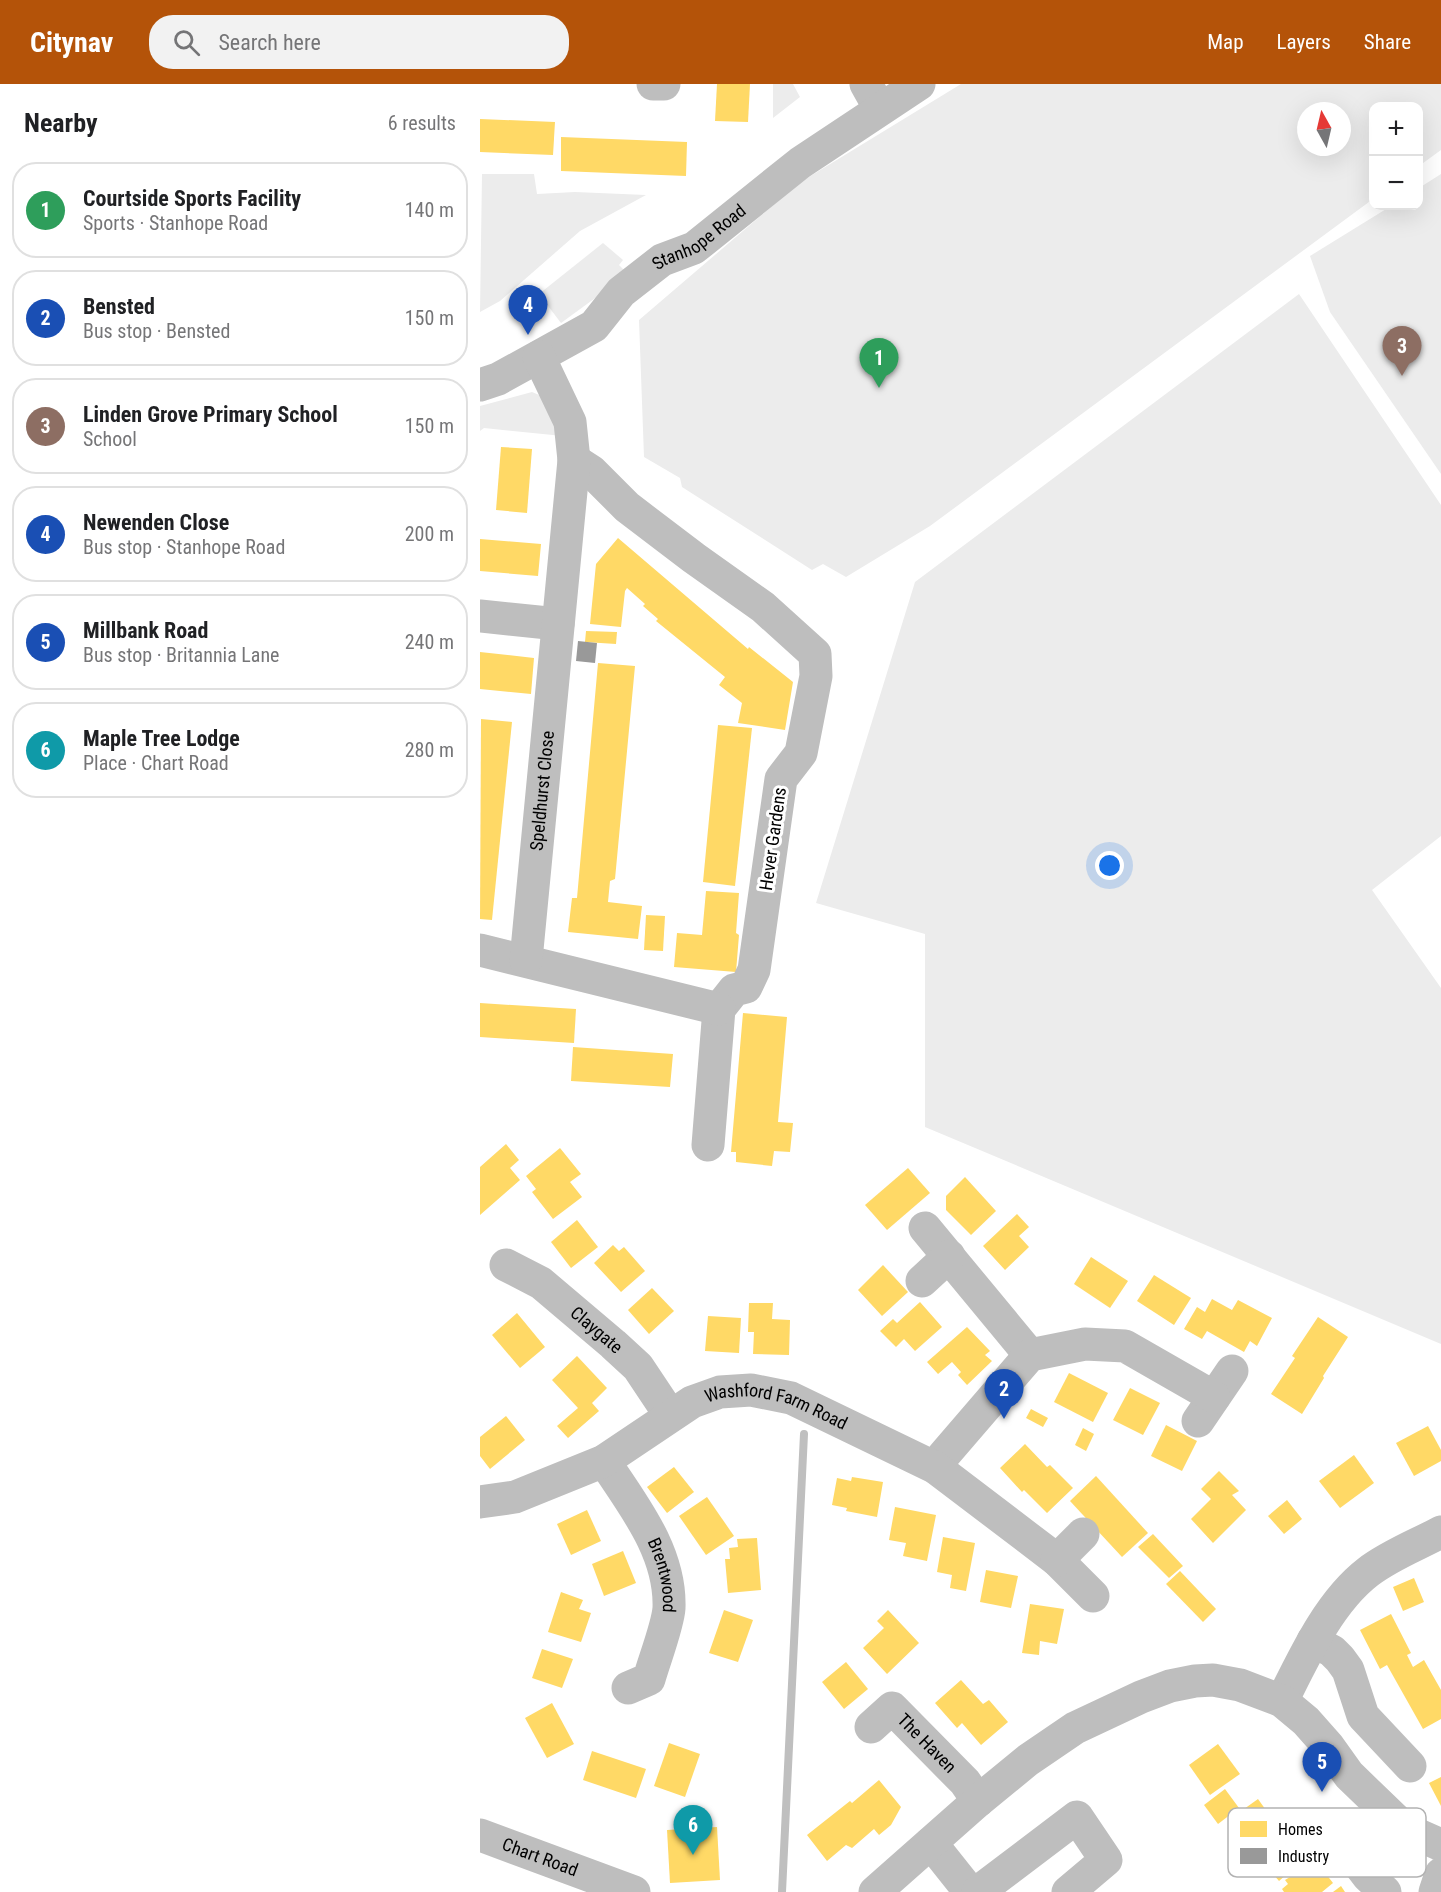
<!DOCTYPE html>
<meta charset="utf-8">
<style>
:root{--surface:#fff;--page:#f2f2f2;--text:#202124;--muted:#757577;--line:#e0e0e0;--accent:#b45309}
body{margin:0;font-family:"Roboto Condensed",sans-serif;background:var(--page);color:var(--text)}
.controls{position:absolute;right:18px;top:18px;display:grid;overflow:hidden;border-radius:12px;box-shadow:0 6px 24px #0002}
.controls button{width:54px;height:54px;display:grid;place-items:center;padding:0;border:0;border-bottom:2px solid var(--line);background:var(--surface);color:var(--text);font:30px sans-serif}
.compass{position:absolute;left:817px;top:18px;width:54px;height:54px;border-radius:50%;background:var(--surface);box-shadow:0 6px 24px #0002;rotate:352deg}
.you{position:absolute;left:630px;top:782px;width:21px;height:21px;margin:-15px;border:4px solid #fff;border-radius:50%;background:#1a73e8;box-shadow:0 0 0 9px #1a73e833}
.badge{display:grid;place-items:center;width:39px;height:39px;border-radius:50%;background:var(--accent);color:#fff;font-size:20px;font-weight:700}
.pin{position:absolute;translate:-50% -50px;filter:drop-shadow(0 2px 3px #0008)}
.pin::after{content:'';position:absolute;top:32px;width:21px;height:18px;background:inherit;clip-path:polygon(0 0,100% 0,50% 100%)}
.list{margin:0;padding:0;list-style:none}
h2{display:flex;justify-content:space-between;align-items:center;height:78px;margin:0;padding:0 24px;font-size:26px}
h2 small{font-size:20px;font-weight:400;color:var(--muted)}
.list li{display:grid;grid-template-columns:39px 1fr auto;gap:18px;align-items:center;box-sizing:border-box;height:96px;margin:0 12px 12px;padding:0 12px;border:2px solid var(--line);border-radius:24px}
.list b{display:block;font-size:22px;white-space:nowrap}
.list p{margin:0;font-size:20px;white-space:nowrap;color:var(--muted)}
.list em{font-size:20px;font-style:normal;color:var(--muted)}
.icon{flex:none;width:33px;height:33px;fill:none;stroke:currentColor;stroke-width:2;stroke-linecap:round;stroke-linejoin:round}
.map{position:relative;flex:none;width:961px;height:1808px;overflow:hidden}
header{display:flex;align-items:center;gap:36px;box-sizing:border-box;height:84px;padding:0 30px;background:var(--accent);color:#fff}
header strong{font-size:28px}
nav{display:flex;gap:33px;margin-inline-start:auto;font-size:21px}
.search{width:420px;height:54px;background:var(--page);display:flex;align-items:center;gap:15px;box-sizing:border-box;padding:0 21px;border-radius:24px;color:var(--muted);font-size:22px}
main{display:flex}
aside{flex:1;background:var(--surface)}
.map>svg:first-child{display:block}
.green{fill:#ececec;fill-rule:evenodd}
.homes{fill:#ffd966}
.industry{fill:#999}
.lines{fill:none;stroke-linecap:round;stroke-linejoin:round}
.stream{stroke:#bfbfbf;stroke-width:8}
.minor{stroke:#bebebe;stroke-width:33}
.labels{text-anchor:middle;stroke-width:6;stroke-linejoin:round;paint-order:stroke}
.street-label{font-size:18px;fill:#000;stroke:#fff}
.key{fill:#fff;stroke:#b2b2b2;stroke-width:1.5}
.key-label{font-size:16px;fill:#000}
</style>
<header>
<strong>Citynav</strong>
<div class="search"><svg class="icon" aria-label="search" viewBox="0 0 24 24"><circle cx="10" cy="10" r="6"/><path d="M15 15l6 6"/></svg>Search here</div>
<nav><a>Map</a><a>Layers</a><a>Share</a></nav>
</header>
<main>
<aside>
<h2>Nearby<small>6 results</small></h2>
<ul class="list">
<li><span class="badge" style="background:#2e9e5b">1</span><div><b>Courtside Sports Facility</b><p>Sports · Stanhope Road</p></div><em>140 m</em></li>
<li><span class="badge" style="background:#1a4fb4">2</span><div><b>Bensted</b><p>Bus stop · Bensted</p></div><em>150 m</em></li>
<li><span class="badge" style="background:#8d6e63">3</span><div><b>Linden Grove Primary School</b><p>School</p></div><em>150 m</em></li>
<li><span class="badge" style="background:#1a4fb4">4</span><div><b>Newenden Close</b><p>Bus stop · Stanhope Road</p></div><em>200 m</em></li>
<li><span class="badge" style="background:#1a4fb4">5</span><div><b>Millbank Road</b><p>Bus stop · Britannia Lane</p></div><em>240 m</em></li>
<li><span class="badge" style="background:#0f9aa8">6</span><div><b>Maple Tree Lodge</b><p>Place · Chart Road</p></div><em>280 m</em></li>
</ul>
</aside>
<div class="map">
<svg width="961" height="1808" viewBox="0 0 961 1808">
<rect width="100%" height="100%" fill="#fff"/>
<g class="green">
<path d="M 293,0 L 313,0 L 320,13 L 293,34 Z"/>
<path d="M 481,0 L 961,0 L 961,66 L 939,82 L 938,22 L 894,22 L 893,115 L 450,442 L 366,493 L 343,480 L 332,486 L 202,403 L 200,394 L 164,373 L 159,236 L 319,99 ZM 826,27 L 862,27 L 862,63 L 826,63 Z"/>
<path d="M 2,90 L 54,90 L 57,110 L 95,108 L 166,111 L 100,147 L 20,217 L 0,228 Z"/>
<path d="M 961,90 L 961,390 L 850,228 L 830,172 L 911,122 L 938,122 L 939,104 Z"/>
<path d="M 123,159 L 143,176 L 139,181 L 148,190 L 81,239 L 59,210 Z"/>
<path d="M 819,210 L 961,421 L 961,752 L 892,806 L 961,904 L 961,1260 L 445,1043 L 445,850 L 336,819 L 435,498 Z"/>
<path d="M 52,308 L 64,313 L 83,352 L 4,344 L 0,347 L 0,322 Z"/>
</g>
<g class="homes">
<path d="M 237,0 L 270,0 L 268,38 L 235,37 Z"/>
<path d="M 0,35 L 75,38 L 73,71 L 0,68 Z"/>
<path d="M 81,53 L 207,58 L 206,92 L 81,87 Z"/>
<path d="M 21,363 L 52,365 L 47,429 L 16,426 Z"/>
<path d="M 138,454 L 268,565 L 269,563 L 313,598 L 305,646 L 258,639 L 262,619 L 239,601 L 245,593 L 176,537 L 178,535 L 163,522 L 165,520 L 147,504 L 145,507 L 141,543 L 110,540 L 116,480 Z"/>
<path d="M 0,455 L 61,460 L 58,492 L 0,487 Z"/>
<path d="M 106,547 L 137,548 L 136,560 L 105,558 Z"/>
<path d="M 0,568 L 54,574 L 51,610 L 0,605 Z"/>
<path d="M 118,579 L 155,582 L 135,795 L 130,797 L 128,818 L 162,822 L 158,855 L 88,848 L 92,814 L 97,814 Z"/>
<path d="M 1,635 L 32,638 L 12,836 L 0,835 Z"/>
<path d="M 238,641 L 272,644 L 255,802 L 223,798 Z"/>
<path d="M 226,807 L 259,809 L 256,849 L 259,851 L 256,888 L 194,883 L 197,849 L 222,851 Z"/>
<path d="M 166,831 L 185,832 L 183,867 L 164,866 Z"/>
<path d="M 0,919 L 96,925 L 94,959 L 0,953 Z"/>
<path d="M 263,929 L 307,933 L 298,1038 L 313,1039 L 310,1068 L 294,1067 L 292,1082 L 256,1078 L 256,1068 L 251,1068 Z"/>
<path d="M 93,963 L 193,970 L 190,1003 L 91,997 Z"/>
<path d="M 26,1060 L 39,1076 L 30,1084 L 40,1096 L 0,1131 L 0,1083 Z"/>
<path d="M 80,1064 L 101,1090 L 90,1098 L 102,1113 L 73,1135 L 52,1108 L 56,1105 L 46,1092 Z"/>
<path d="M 428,1084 L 450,1109 L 407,1146 L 385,1121 Z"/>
<path d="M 485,1093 L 516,1127 L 491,1151 L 466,1126 L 466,1112 Z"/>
<path d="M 537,1130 L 549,1143 L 539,1152 L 549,1163 L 525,1186 L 503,1162 Z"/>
<path d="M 97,1136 L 118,1163 L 91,1184 L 71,1158 Z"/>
<path d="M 133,1161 L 139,1167 L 144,1163 L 165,1187 L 141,1208 L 114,1179 Z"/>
<path d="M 611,1173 L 648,1197 L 630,1224 L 594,1200 Z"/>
<path d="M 403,1181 L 428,1208 L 402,1232 L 378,1206 Z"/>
<path d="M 674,1191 L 711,1214 L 694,1241 L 657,1217 Z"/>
<path d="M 172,1204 L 194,1227 L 169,1250 L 148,1226 Z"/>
<path d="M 732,1215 L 752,1226 L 758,1216 L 792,1234 L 777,1262 L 770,1257 L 764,1268 L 727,1247 L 722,1255 L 704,1245 L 717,1223 L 725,1228 Z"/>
<path d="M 440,1218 L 462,1243 L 435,1267 L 424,1255 L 416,1263 L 400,1247 L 413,1235 L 417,1239 Z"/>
<path d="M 269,1219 L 293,1219 L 292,1235 L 310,1236 L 309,1271 L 273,1270 L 274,1248 L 268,1248 Z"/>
<path d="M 37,1229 L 65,1263 L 40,1284 L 12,1251 Z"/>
<path d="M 228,1232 L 261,1234 L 259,1269 L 225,1267 Z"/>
<path d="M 838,1233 L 868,1253 L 843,1292 L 844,1294 L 822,1330 L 791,1310 L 815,1274 L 812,1272 Z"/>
<path d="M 487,1243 L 510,1267 L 505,1271 L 512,1277 L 487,1301 L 478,1291 L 481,1288 L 472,1278 L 458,1290 L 447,1278 Z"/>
<path d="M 97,1272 L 127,1304 L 112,1319 L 119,1327 L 88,1354 L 77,1342 L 98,1324 L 72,1296 Z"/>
<path d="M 589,1289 L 628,1309 L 613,1338 L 574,1318 Z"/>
<path d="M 650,1304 L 680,1319 L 663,1351 L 633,1336 Z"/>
<path d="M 551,1325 L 568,1334 L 563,1343 L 546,1334 Z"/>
<path d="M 26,1332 L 45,1356 L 10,1385 L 0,1372 L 0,1353 Z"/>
<path d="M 686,1341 L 717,1357 L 702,1387 L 671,1372 Z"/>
<path d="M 948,1342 L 961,1366 L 961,1377 L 934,1392 L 916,1359 Z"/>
<path d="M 603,1344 L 614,1350 L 606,1367 L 595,1361 Z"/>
<path d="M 545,1360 L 567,1383 L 570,1381 L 593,1404 L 567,1429 L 544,1406 L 542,1408 L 520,1384 Z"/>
<path d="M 874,1371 L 894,1399 L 860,1424 L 839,1397 Z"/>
<path d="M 194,1383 L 214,1408 L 187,1429 L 167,1403 Z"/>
<path d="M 739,1387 L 759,1407 L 752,1411 L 766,1426 L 733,1459 L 711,1435 L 731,1415 L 721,1405 Z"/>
<path d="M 616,1392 L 668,1449 L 642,1473 L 590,1417 Z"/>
<path d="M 372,1393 L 403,1398 L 397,1433 L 366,1427 L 367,1424 L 352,1421 L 357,1394 L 371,1397 Z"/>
<path d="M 227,1413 L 254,1452 L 226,1471 L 199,1432 Z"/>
<path d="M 807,1416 L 822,1435 L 804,1450 L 788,1432 Z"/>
<path d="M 415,1423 L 456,1431 L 447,1477 L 423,1472 L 426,1459 L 409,1456 Z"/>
<path d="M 107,1426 L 121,1457 L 91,1471 L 77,1440 Z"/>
<path d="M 673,1450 L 703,1482 L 689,1494 L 658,1463 Z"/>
<path d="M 463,1453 L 495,1459 L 486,1507 L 470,1504 L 472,1491 L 457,1488 Z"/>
<path d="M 277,1454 L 281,1506 L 248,1509 L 245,1475 L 250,1475 L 249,1464 L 258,1463 L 257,1455 Z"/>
<path d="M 143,1467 L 156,1499 L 124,1512 L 112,1480 Z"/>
<path d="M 506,1486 L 538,1492 L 531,1524 L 500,1518 Z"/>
<path d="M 700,1487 L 736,1525 L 723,1538 L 686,1500 Z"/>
<path d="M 934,1494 L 944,1518 L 923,1527 L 913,1503 Z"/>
<path d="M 81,1508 L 103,1516 L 99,1525 L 111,1529 L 101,1558 L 68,1548 Z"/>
<path d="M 550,1520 L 584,1525 L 577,1560 L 560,1557 L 559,1571 L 542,1569 Z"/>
<path d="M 244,1526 L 273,1536 L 258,1578 L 229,1569 Z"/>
<path d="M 408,1526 L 439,1559 L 407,1590 L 383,1564 L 404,1544 L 397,1537 Z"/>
<path d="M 911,1530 L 931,1569 L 927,1571 L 933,1583 L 944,1576 L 961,1606 L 961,1635 L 943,1645 L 907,1581 L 900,1585 L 880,1546 Z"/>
<path d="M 62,1565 L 93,1575 L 82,1604 L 52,1594 Z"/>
<path d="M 366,1578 L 388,1605 L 364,1625 L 342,1598 Z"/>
<path d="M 481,1596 L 503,1620 L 509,1616 L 528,1638 L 501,1661 L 482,1639 L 477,1644 L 455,1619 Z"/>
<path d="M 72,1619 L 94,1660 L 67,1674 L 45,1634 Z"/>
<path d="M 189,1659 L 220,1670 L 205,1713 L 174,1702 Z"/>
<path d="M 738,1660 L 760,1690 L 730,1711 L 709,1681 Z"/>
<path d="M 112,1667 L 166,1685 L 156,1714 L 103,1696 Z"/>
<path d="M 961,1693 L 961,1722 L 949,1699 Z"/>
<path d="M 399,1696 L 421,1723 L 411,1741 L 399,1751 L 394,1745 L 372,1764 L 366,1761 L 347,1777 L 327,1751 L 370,1717 L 372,1719 Z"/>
<path d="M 745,1705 L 759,1724 L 738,1740 L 724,1721 Z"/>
<path d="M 778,1715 L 803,1750 L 775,1770 L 750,1735 Z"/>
<path d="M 237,1743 L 240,1796 L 190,1799 L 187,1746 Z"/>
<path d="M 817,1747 L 824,1755 L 826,1752 L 834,1763 L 825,1770 L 838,1786 L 845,1781 L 850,1787 L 846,1790 L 853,1799 L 842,1808 L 804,1808 L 802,1805 L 808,1800 L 805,1796 L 810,1793 L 807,1790 L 799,1797 L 787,1783 L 798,1774 L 792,1767 Z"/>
<path d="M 861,1802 L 865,1808 L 853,1808 Z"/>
</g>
<path class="industry" d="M 98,557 L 117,559 L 115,579 L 96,577 Z"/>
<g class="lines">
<path class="stream" d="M 302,1808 L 324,1350"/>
<g class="minor">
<path d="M 173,0 L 184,0"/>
<path d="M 386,0 L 400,25"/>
<path id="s1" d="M 0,301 L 18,295 L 114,242 L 141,208 L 182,176 L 214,164 L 320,79 L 439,0"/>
<path d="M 94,376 L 111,387 L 147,423 L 214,474 L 283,523 L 335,570 L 336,592 L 321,669 L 301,695 L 274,886 L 266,903 L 254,906 L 239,925 L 228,1061"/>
<path d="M 0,532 L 78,540"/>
<path d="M 0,866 L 239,925"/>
<path id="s2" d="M 46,876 L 94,376 L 90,338 L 59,273"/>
<path d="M 445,1144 L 550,1271"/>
<path id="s3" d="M 26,1181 L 61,1199 L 133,1260 L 158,1283 L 190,1331"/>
<path d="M 442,1197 L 469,1172"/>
<path d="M 718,1337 L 752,1287"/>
<path id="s4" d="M 124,1377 C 153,1421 191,1468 189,1524 C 188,1541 174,1577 169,1595 L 148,1604"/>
<path d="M 456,1384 L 464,1371 L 550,1271 L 605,1260 L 645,1262 L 734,1313"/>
<path id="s5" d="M 0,1418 L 35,1413 L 124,1377 L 212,1318 L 240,1308 L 271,1306 L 311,1314 L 456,1384 L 577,1476 L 613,1512"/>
<path d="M 577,1476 L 603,1450"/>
<path d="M 833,1557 L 852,1567 L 860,1575 L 868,1586 L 883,1632 L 930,1682"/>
<path d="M 802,1617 C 824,1573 849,1518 888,1488 C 910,1471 937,1461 961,1448"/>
<path id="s6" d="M 391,1643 L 412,1624 L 485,1698 L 498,1717"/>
<path d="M 853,1746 L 888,1792 L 905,1808"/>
<path id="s7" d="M 0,1751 L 154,1808"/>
<path d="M 451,1759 L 490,1808"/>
<path d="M 395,1808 L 498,1717 L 548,1676 L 595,1644 L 661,1613 L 690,1602 L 715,1597 L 733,1596 L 760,1601 L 802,1617 L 826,1637 L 849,1663 L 869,1691 L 925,1745 L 961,1761"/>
<path d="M 498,1808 L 597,1733 L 626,1776 L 588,1808"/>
<path d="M 955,1808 L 961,1790"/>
</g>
</g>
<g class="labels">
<g class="street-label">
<text dy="6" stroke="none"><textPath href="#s1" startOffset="268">Stanhope Road</textPath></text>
<text dy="6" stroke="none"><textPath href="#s2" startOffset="170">Speldhurst Close</textPath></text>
<text transform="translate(293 755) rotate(-82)" y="6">Hever Gardens</text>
<text dy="6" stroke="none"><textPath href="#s3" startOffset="112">Claygate</textPath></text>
<text dy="6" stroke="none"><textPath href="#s5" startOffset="326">Washford Farm Road</textPath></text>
<text dy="6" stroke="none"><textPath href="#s4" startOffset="130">Brentwood</textPath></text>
<text dy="6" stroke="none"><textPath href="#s6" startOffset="78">The Haven</textPath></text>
<text dy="6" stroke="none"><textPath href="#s7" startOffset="64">Chart Road</textPath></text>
</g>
</g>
<rect x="748" y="1724" width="198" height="69" rx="9" class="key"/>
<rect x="760" y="1737" width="27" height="16" fill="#ffd966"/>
<rect x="760" y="1764" width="27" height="16" fill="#999"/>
<g class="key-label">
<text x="798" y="1751">Homes</text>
<text x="798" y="1778">Industry</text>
</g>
</svg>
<div class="controls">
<button>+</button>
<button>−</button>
</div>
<svg class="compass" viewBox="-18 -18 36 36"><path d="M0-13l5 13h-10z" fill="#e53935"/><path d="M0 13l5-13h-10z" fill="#757577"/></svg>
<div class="you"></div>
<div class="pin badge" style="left:399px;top:304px;background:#2e9e5b">1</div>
<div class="pin badge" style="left:524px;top:1335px;background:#1a4fb4">2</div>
<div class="pin badge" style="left:922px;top:292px;background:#8d6e63">3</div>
<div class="pin badge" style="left:48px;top:251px;background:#1a4fb4">4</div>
<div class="pin badge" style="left:842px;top:1708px;background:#1a4fb4">5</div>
<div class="pin badge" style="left:213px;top:1771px;background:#0f9aa8">6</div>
</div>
</main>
